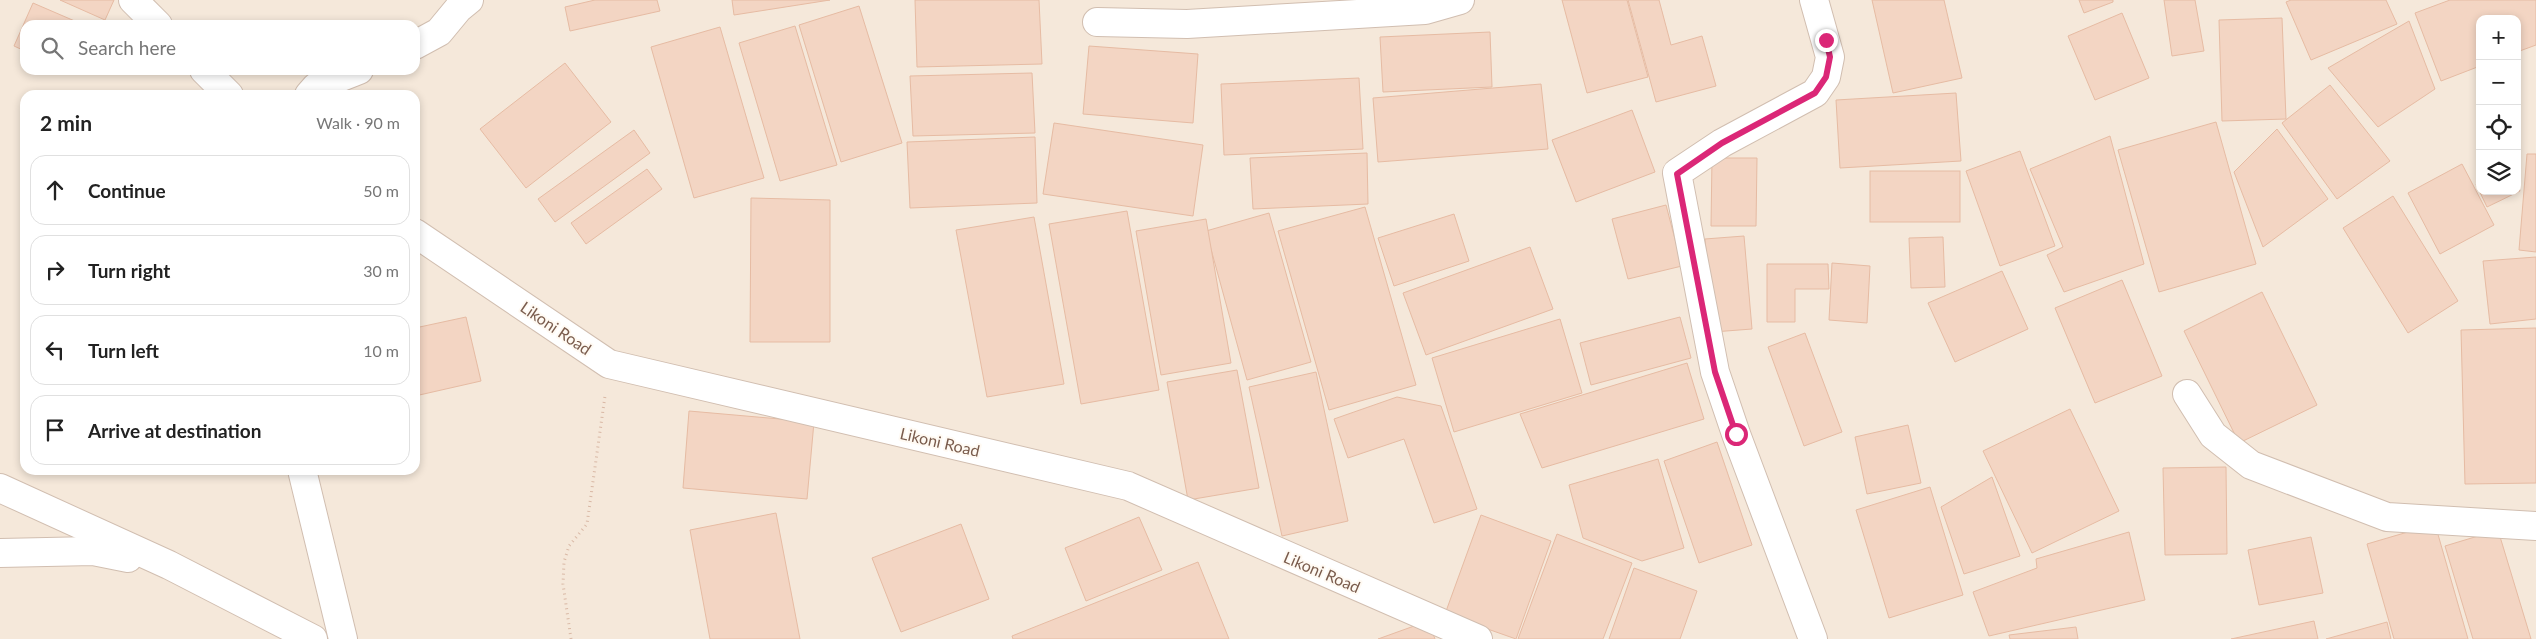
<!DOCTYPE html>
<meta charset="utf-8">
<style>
:root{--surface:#fff;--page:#f6f6f6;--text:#222;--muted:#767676;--line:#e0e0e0}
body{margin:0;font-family:Lato,sans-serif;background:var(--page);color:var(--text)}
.controls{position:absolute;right:15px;top:15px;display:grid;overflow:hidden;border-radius:10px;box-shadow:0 2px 8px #0003}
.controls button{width:45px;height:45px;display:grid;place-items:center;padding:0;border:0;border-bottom:1px solid var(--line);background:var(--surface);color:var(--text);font:25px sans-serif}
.stop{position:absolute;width:15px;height:15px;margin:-11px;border:4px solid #db2777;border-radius:50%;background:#fff}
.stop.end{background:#db2777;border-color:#fff;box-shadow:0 1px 5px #0008}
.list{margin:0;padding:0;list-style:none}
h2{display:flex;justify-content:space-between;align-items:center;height:65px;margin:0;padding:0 20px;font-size:21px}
h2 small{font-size:16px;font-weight:400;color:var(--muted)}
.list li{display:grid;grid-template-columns:32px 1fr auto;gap:15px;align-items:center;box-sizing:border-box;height:70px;margin:0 10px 10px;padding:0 10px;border:1px solid var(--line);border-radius:15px}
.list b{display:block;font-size:19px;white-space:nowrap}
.list em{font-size:16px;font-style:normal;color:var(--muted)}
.icon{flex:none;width:28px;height:28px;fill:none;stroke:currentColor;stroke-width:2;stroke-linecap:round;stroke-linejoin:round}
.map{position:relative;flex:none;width:2536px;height:639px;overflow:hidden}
.search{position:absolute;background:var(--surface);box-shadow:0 2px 8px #0003;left:20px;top:20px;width:400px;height:55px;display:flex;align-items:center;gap:12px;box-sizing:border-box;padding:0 18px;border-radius:15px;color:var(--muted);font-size:19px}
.panel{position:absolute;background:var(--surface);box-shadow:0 2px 8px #0003;left:20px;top:90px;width:400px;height:385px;border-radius:15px}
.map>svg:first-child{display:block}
.residential{fill:#f5e8da;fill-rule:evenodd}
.building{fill:#f3d5c3;stroke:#e6bba3}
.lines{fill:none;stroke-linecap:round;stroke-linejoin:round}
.minor-casing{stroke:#d1beb0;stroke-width:30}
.path{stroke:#d9b8a5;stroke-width:3;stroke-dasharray:1 4;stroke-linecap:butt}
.minor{stroke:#fff;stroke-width:28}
.route{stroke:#db2777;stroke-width:6}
.labels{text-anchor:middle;stroke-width:4;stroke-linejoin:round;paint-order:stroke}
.street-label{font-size:16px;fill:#7a5c4d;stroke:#fffaf3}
</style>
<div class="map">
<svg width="2536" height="639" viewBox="0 0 2536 639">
<rect width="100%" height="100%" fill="#fdf6ec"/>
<path class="residential" d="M 0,0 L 2536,0 L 2536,639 L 0,639 ZM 2480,19 L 2517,19 L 2517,191 L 2480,191 ZM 25,25 L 415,25 L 415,70 L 25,70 ZM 25,95 L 415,95 L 415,470 L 25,470 Z"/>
<g class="building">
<path d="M 60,0 L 114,0 L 105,20 Z"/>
<path d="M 595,0 L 657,0 L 660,11 L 570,31 L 565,7 Z"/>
<path d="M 732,0 L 830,0 L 734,15 Z"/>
<path d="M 915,0 L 1039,0 L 1042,64 L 917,67 Z"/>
<path d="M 1562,0 L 1627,0 L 1648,77 L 1587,93 Z"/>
<path d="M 1628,0 L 1659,0 L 1671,45 L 1702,36 L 1716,86 L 1656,102 Z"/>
<path d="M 1872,0 L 1944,0 L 1962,78 L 1893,93 Z"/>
<path d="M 2079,0 L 2113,0 L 2113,2 L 2084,13 Z"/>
<path d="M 2164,0 L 2195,0 L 2204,51 L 2172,56 Z"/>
<path d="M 2291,0 L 2386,0 L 2397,24 L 2311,60 L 2286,2 Z"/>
<path d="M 2450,0 L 2536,0 L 2536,45 L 2517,52 L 2517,19 L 2480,19 L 2480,66 L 2441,81 L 2415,13 Z"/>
<path d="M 33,3 L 84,25 L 25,25 L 25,51 L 14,46 Z"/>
<path d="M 859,6 L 902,143 L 841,162 L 799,25 Z"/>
<path d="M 2122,13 L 2149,78 L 2095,100 L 2068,36 Z"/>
<path d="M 2282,18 L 2286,119 L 2222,121 L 2219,20 Z"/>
<path d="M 2409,21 L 2435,89 L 2378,127 L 2328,68 Z"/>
<path d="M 795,26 L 837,165 L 780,181 L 739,43 Z"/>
<path d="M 720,27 L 764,178 L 694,198 L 651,47 Z"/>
<path d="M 1490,32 L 1492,87 L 1383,92 L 1380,37 Z"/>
<path d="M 1089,46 L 1198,54 L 1193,123 L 1083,114 Z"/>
<path d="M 565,63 L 611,122 L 526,188 L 480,129 Z"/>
<path d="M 1032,73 L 1035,133 L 913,136 L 910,76 Z"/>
<path d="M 1359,78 L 1363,149 L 1224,155 L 1221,84 Z"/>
<path d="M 1541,84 L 1548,149 L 1378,162 L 1373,98 Z"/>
<path d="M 2330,85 L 2390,161 L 2337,199 L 2282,123 Z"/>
<path d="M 1956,93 L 1961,161 L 1840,168 L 1836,100 Z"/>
<path d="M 1632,110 L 1655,172 L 1576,202 L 1552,140 Z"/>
<path d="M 2216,122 L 2256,264 L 2159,292 L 2118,150 Z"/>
<path d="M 1054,123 L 1203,145 L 1193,216 L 1043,194 Z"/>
<path d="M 2277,129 L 2328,199 L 2263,247 L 2234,172 Z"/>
<path d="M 634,130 L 650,153 L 555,222 L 538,199 Z"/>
<path d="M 2110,136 L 2144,264 L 2064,292 L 2047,255 L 2063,247 L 2030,169 Z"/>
<path d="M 1035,137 L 1037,203 L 910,208 L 907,142 Z"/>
<path d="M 2020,151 L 2055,246 L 2000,266 L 1966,171 Z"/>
<path d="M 1367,153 L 1368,204 L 1253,209 L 1250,158 Z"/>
<path d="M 2527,154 L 2536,154 L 2536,252 L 2519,250 Z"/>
<path d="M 1712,158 L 1757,158 L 1756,226 L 1711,226 Z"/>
<path d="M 2462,164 L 2494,225 L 2440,254 L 2408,193 Z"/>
<path d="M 647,169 L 662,189 L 586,244 L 571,223 Z"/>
<rect x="1870" y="171" width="90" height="51"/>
<path d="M 2480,182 L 2480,191 L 2517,191 L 2517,184 L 2520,191 L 2487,207 L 2476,184 Z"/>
<path d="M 2393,196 L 2458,301 L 2408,333 L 2343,228 Z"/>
<path d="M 751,198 L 830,200 L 830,342 L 750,342 Z"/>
<path d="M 1666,205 L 1682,266 L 1628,279 L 1612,219 Z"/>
<path d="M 1365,207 L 1416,385 L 1329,410 L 1278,231 Z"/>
<path d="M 1127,211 L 1159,390 L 1081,404 L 1049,224 Z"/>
<path d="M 1269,213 L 1311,362 L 1247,380 L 1206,231 Z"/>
<path d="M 1454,214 L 1469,261 L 1394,286 L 1378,238 Z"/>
<path d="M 1034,217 L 1064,384 L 987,397 L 956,230 Z"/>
<path d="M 1206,219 L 1231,363 L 1161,375 L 1136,231 Z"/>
<path d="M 1744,236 L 1752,329 L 1713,332 L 1705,239 Z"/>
<path d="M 1943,237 L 1945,287 L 1911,288 L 1909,238 Z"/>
<path d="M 1530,247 L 1553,309 L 1426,355 L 1403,293 Z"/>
<path d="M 2536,257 L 2536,319 L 2490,324 L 2483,261 Z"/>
<path d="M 1832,263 L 1870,266 L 1867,323 L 1829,320 Z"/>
<path d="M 1767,264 L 1828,264 L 1829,289 L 1795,289 L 1795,322 L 1767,322 Z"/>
<path d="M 2002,271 L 2028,329 L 1955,362 L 1928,303 Z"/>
<path d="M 2122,280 L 2162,376 L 2095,403 L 2055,308 Z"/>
<path d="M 2262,292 L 2317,405 L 2239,443 L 2184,331 Z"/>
<path d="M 466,317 L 481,381 L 415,396 L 415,328 Z"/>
<path d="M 1680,317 L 1691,358 L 1591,385 L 1580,343 Z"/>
<path d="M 1560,319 L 1582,393 L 1454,432 L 1432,358 Z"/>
<path d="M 2536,328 L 2536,483 L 2465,484 L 2461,330 Z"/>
<path d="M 1805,333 L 1842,432 L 1804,446 L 1768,347 Z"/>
<path d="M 1687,363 L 1704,419 L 1542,468 L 1520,414 Z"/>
<path d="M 1237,370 L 1259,488 L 1188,500 L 1167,382 Z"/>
<path d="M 1316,372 L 1348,521 L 1282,536 L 1249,387 Z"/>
<path d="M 1397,397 L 1441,406 L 1477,509 L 1434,523 L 1404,439 L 1348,458 L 1334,419 Z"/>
<path d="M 2070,409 L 2119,511 L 2032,553 L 1983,451 Z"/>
<path d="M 689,411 L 814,422 L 807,499 L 683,488 Z"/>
<path d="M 1908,425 L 1921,483 L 1867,494 L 1855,437 Z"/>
<path d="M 1717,442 L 1752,545 L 1699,563 L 1664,461 Z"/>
<path d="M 1658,459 L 1684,548 L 1642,561 L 1583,538 L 1569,485 Z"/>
<path d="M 2226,467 L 2227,554 L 2165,555 L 2163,468 Z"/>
<path d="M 1992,477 L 2020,556 L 1964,574 L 1941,507 Z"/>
<path d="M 1930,487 L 1963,595 L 1889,618 L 1856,510 Z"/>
<path d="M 776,513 L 800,639 L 710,639 L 690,530 Z"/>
<path d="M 1481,515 L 1551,541 L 1516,639 L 1445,614 Z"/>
<path d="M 1139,517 L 1162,570 L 1086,601 L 1065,548 Z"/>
<path d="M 961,524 L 989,599 L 901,632 L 872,558 Z"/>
<path d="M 2435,524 L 2468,639 L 2394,639 L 2367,544 Z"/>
<path d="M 2498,530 L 2531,639 L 2473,639 L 2445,546 Z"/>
<path d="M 2129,532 L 2145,600 L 1989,636 L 1973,592 L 2037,568 L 2036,559 Z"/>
<path d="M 1557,534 L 1632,563 L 1603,639 L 1518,639 Z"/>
<path d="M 2311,537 L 2323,593 L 2259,605 L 2248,550 Z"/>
<path d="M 1198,562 L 1229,639 L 1013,639 L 1012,636 Z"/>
<path d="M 1634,568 L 1697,591 L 1680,639 L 1609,639 Z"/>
<path d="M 1428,621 L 1435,639 L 1378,639 Z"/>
<path d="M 2314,621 L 2318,639 L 2231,639 Z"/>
<path d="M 2387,622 L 2391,639 L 2326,639 Z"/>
<path d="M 2076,627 L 2078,639 L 2010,639 L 2009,635 Z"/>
</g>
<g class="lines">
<g class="minor-casing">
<g id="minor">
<path d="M 133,0 L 158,25"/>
<path d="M 1097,22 L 1187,24 L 1425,10 L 1460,0"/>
<path d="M 415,45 L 439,32 L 458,9 L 469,0"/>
<path d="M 204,70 L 229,95"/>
<path d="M 309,95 L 316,87 L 359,70"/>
<path d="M 415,233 L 609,364 L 1128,486 L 1478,639"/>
<path d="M 2187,394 L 2213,435 L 2251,465 L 2387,517 L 2536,526"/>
<path d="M 302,470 L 343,639"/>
<path d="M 0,488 L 169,565 L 313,639"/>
<path d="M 0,553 L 93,551 L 128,558"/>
<path d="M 1813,639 L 1736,434 L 1715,372 L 1677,173 L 1722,143 L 1815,93 L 1826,77 L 1830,57 L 1814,0"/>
</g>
</g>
<path class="path" d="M 571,639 L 563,584 L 564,562 L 569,546 L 587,524 L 605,396"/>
<use href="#minor" class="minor"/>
</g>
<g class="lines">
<path class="route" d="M 1736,434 L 1715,372 L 1677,174 L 1722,143 L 1815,93 L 1826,77 L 1830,57 L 1826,40"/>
</g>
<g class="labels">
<g class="street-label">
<text transform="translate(556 328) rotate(34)" y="6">Likoni Road</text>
<text transform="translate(940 442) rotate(13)" y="6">Likoni Road</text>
<text transform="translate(1322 572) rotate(23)" y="6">Likoni Road</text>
</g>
</g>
</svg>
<div class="controls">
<button>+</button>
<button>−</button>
<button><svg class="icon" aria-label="locate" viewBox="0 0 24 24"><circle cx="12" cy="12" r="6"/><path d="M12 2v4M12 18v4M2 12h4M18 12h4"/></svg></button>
<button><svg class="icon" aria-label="layers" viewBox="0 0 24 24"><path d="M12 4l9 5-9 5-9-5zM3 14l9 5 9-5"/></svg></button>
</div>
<div class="stop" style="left:1736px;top:434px"></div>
<div class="stop end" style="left:1826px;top:40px"></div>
<div class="search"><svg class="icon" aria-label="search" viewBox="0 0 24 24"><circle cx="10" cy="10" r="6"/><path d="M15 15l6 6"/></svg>Search here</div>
<section class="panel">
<h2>2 min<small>Walk · 90 m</small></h2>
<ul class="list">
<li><svg class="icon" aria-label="ahead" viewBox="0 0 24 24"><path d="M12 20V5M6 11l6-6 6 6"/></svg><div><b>Continue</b></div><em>50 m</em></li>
<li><svg class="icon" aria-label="right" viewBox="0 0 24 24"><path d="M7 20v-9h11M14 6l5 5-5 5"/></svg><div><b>Turn right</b></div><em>30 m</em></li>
<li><svg class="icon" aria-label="left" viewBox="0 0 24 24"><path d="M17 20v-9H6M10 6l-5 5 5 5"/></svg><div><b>Turn left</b></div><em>10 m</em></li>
<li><svg class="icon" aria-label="arrive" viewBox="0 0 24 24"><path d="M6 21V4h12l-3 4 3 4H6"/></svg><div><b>Arrive at destination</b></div></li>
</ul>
</section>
</div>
